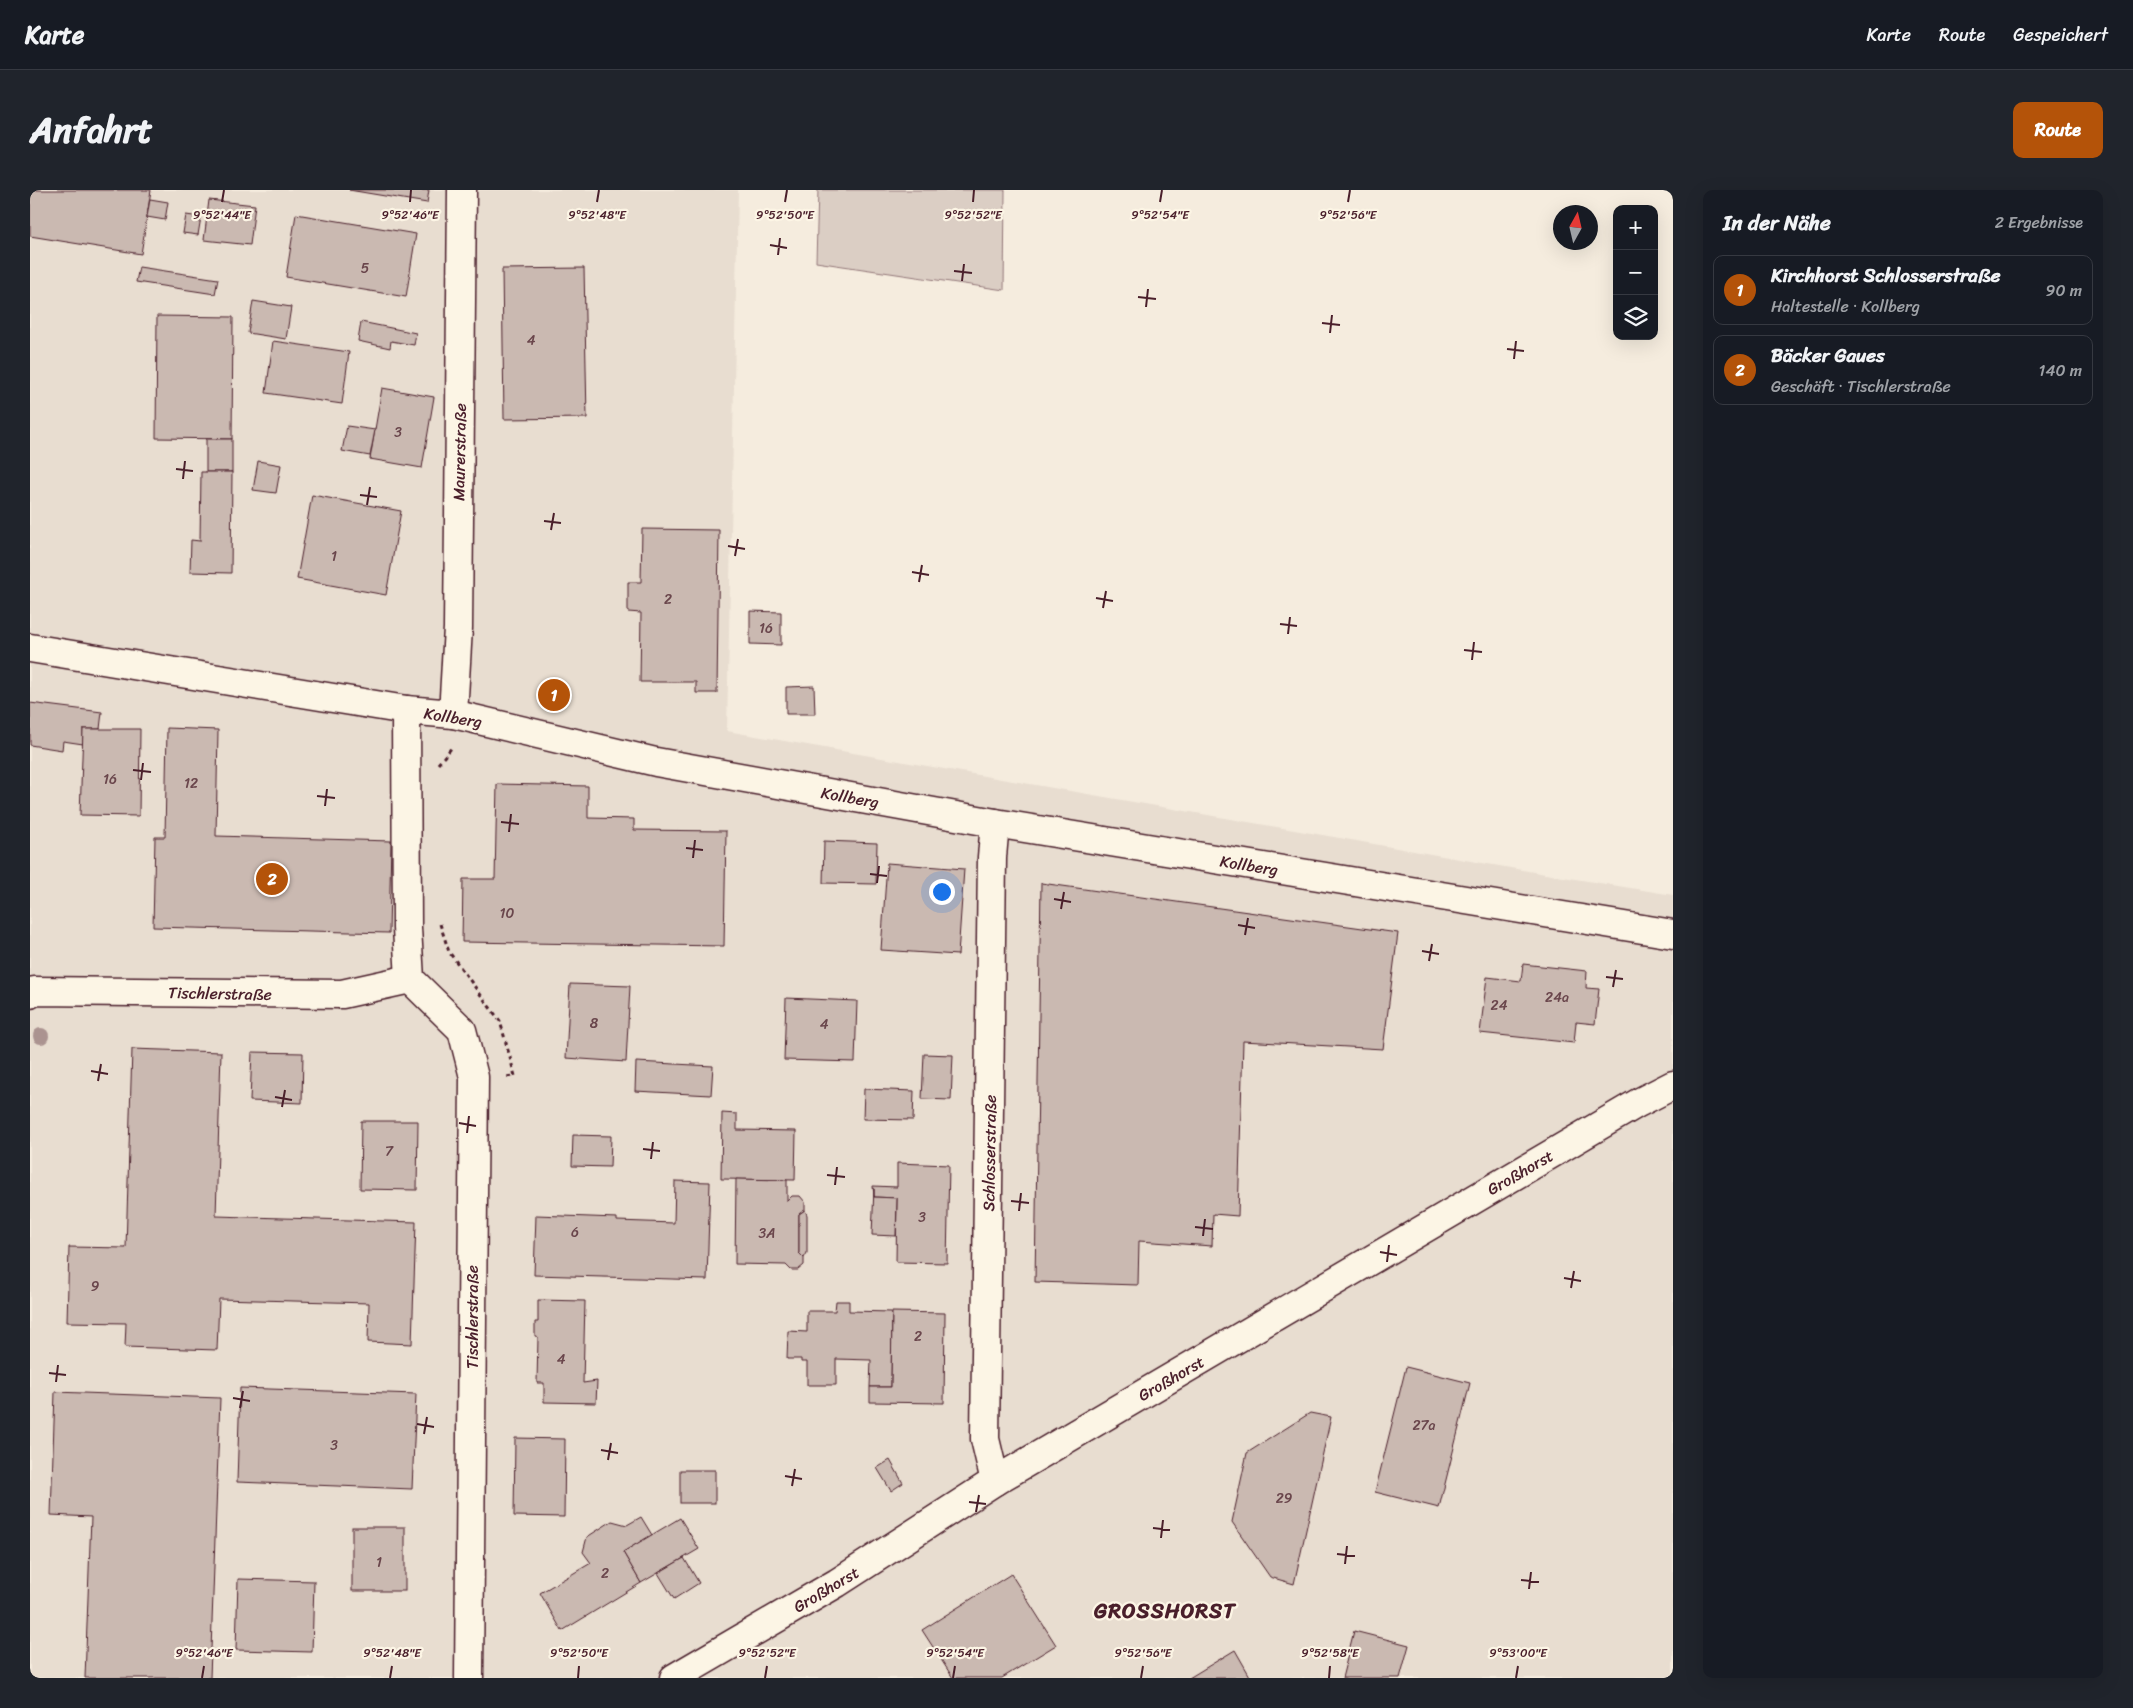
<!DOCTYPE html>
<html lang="de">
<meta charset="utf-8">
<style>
:root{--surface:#171b24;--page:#20242c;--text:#f1f3f6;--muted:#9ea1a6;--line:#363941;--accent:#b45309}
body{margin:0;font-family:Sriracha,sans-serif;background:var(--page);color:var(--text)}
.controls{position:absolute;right:15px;top:15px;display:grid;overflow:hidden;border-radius:10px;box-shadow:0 5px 20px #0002}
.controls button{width:45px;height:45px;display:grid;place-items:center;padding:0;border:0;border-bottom:1px solid var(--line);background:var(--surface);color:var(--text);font:25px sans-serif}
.compass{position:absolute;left:1523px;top:15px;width:45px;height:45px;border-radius:50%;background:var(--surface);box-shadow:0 5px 20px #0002;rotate:8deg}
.you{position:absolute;left:911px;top:701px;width:18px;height:18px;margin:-12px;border:4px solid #fff;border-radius:50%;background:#1a73e8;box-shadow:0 0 0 8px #1a73e833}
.badge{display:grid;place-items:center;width:32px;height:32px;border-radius:50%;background:var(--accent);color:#fff;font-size:16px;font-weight:700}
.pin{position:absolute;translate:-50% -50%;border:2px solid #fff;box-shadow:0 1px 5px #0006}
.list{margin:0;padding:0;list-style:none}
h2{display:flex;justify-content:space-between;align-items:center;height:65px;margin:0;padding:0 20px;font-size:21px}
h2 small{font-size:16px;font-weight:400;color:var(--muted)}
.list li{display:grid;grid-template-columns:32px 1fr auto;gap:15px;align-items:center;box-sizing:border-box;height:70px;margin:0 10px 10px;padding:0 10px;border:1px solid var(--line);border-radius:10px}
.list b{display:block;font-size:19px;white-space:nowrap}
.list p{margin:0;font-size:16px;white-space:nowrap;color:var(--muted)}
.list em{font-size:16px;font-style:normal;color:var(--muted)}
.icon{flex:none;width:28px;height:28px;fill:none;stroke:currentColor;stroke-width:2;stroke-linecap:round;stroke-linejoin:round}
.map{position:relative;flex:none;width:1643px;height:1488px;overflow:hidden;border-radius:10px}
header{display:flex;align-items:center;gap:30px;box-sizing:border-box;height:70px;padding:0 25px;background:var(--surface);border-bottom:1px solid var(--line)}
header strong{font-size:24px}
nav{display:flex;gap:28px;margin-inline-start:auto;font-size:18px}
.intro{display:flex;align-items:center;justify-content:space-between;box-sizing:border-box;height:120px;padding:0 30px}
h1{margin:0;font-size:35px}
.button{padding:12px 22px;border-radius:10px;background:var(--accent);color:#fff;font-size:18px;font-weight:700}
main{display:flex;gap:30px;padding:0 30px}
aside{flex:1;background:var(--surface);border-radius:10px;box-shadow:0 5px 20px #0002}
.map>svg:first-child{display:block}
.built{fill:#e8ddd0}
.green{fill:#dbcec4;stroke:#927678}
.building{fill:#cab9b1;stroke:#4a1f2b}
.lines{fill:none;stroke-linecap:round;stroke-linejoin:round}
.minor-casing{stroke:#4a1f2b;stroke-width:31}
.path{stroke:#4a1f2b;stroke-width:3;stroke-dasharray:4 4;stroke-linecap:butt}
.minor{stroke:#fcf5e5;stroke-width:28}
.tree{fill:#ab9390}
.ticks{fill:none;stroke:#4a1f2b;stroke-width:2}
.labels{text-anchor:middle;stroke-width:4.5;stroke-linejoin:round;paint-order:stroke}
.number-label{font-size:14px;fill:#6a464c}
.street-label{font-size:16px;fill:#4a1f2b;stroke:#fcf5e5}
.district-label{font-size:21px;font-weight:bold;letter-spacing:1px;fill:#4a1f2b;stroke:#fcf5e5}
.ticks-label{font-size:12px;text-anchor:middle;fill:#4a1f2b;stroke:#fcf5e5;stroke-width:4.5;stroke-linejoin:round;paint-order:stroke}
</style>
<header>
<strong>Karte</strong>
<nav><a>Karte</a><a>Route</a><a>Gespeichert</a></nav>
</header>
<div class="intro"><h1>Anfahrt</h1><a class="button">Route</a></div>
<main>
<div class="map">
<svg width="1643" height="1488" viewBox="0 0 1643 1488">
<rect width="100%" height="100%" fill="#f5ecde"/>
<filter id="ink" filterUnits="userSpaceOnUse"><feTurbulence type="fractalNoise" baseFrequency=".02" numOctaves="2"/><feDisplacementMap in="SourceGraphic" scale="10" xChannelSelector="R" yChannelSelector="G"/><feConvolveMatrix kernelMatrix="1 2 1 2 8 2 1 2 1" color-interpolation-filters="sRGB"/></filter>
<g filter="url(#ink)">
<path class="built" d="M 0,0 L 708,0 L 697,541 L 1527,686 L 1643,705 L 1643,1488 L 0,1488 Z"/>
<path class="green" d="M 788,0 L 975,0 L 974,100 L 786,72 Z"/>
<g class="building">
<path d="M 0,0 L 121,0 L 111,64 L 0,46 Z"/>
<path d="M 319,0 L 399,0 L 397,13 Z"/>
<path d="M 120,9 L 138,12 L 135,30 L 117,27 Z"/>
<path d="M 179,10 L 225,15 L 220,55 L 174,50 Z"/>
<path d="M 266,24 L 386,44 L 376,107 L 256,87 Z"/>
<path d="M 156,25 L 171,27 L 168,45 L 153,43 Z"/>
<path d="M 109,77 L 188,89 L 185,104 L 106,92 Z"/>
<path d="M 554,78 L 557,228 L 474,229 L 472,79 Z"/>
<path d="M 223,111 L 261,117 L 256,149 L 218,143 Z"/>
<path d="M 127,126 L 203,127 L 202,249 L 126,248 Z"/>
<path d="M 331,132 L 386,143 L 384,155 L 361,151 L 360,158 L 328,151 Z"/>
<path d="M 243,151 L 319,162 L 312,214 L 236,203 Z"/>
<path d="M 352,198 L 404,207 L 392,278 L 340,269 Z"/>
<path d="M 317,236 L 345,240 L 340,266 L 312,261 Z"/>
<rect x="176" y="249" width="26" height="33"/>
<path d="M 228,271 L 251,275 L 246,303 L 223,300 Z"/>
<path d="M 171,282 L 202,282 L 201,383 L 160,382 L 161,350 L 170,351 Z"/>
<path d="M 282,305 L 371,321 L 356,405 L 267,389 Z"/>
<path d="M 612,339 L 689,340 L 687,503 L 666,503 L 666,492 L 610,492 L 611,423 L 598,422 L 598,392 L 611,392 Z"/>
<path d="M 720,421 L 751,422 L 751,455 L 720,454 Z"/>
<path d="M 784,496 L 785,524 L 756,524 L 756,497 Z"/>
<path d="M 0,513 L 72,522 L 70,539 L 53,539 L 53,554 L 33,551 L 32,560 L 0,555 Z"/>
<path d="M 137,538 L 188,540 L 186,646 L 361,651 L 359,743 L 123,737 L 125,647 L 135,647 Z"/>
<path d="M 53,539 L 110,539 L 109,626 L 50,625 Z"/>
<path d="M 467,594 L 558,596 L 558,628 L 604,629 L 604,640 L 696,641 L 694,756 L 432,752 L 433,689 L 465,689 Z"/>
<path d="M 794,651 L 847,653 L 846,694 L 793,693 Z"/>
<path d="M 857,673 L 934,679 L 928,765 L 851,760 Z"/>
<path d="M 1011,693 L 1368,743 L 1353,859 L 1213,851 L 1208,1026 L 1183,1024 L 1182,1056 L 1109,1051 L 1108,1095 L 1005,1092 Z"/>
<path d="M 1493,774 L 1557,781 L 1556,798 L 1569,799 L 1565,834 L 1546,832 L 1544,853 L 1450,843 L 1457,787 L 1491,791 Z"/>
<path d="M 540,794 L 600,796 L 596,872 L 536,868 Z"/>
<path d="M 756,808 L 827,811 L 825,872 L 754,870 Z"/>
<path d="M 102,859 L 191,862 L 186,1026 L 386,1032 L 382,1154 L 338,1152 L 339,1113 L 189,1109 L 187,1160 L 95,1157 L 96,1133 L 37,1132 L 39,1057 L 96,1058 Z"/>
<path d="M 222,862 L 273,863 L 272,913 L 220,911 Z"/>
<path d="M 894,864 L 923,865 L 921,910 L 892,909 Z"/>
<path d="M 606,872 L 683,876 L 681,905 L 605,901 Z"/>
<path d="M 834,899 L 884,901 L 883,930 L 833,929 Z"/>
<path d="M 692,923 L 707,924 L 707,940 L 766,941 L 765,990 L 691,989 Z"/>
<path d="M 331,931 L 388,931 L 387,1000 L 330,999 Z"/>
<path d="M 543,945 L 581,946 L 580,977 L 542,976 Z"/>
<path d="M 867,973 L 919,975 L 917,1073 L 866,1072 L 867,1008 L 844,1007 L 843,996 L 867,997 Z"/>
<path d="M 706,989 L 757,990 L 757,1011 L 762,1006 L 770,1006 L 775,1012 L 775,1020 L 769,1024 L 769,1063 L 774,1068 L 774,1075 L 768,1080 L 761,1080 L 756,1075 L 705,1074 Z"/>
<path d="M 645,991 L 680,992 L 677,1090 L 504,1085 L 506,1025 L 587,1028 L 587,1031 L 644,1033 Z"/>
<path d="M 844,998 L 844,1007 L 867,1008 L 866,1046 L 842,1045 Z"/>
<path d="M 775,1020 L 777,1025 L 777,1063 L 774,1068 L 769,1063 L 769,1024 Z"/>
<path d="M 508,1110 L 555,1111 L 553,1193 L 567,1191 L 566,1213 L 514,1212 L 514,1193 L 507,1193 L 508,1147 L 505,1146 L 505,1132 L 508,1132 Z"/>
<path d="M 806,1111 L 819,1111 L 819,1121 L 862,1122 L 861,1197 L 840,1197 L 841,1170 L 806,1169 L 806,1195 L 777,1195 L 777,1172 L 771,1172 L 771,1169 L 757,1169 L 758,1141 L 777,1142 L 777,1121 L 805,1121 Z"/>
<path d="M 862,1122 L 915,1123 L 914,1213 L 840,1212 L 840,1197 L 861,1197 Z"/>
<path d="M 1376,1177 L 1440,1193 L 1409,1318 L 1345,1302 Z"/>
<path d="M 210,1198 L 386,1204 L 382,1299 L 207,1292 Z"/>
<path d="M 25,1202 L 190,1208 L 180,1488 L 55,1488 L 61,1327 L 21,1325 Z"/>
<path d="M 1280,1223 L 1301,1227 L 1264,1394 L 1240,1387 L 1202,1332 L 1217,1263 Z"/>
<path d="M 485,1248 L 535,1249 L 534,1327 L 484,1326 Z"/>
<path d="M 860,1270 L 873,1293 L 861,1301 L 847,1278 Z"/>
<rect x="650" y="1280" width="35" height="33"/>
<path d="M 611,1327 L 622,1345 L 593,1362 L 611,1393 L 532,1441 L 510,1403 L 561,1373 L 553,1362 L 557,1347 L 582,1331 L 597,1335 Z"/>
<path d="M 650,1328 L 669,1359 L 611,1393 L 593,1362 Z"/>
<rect x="322" y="1337" width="53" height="64"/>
<path d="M 654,1368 L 669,1393 L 644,1409 L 628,1383 Z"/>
<path d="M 981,1384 L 1026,1455 L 972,1488 L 923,1488 L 892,1440 Z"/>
<path d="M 208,1389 L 284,1391 L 282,1462 L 206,1460 Z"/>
<path d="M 1324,1441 L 1379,1455 L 1370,1488 L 1312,1488 Z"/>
<path d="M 1205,1460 L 1221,1488 L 1159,1488 Z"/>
</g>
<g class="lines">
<g class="minor-casing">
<g id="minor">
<path d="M 0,458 L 376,520 L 423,524 L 626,572 L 965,633 L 1643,744"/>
<path d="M 376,520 L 377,738 L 380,789 L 432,840 L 444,887 L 439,1488"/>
<path d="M 423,524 L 428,438 L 432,0"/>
<path d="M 965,633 L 962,667 L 955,1249 L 965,1291"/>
<path d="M 0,804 L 4,801 L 312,804 L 380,789"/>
<path d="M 644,1488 L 807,1393 L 965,1291 L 1608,913 L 1643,895"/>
</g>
</g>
<g class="path">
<path d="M 408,574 L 423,556"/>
<path d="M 410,734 L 419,762 L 470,831 L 485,886 L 474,887"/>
</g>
<use href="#minor" class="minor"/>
</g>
<circle class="tree" cx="11" cy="846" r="8"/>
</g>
<path class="ticks" d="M 192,12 L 194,0M 380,12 L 381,0M 567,12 L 569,0M 755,12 L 757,0M 943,12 L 944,0M 1130,12 L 1132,0M 1318,12 L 1320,0M 740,55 L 757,58M 748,65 L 750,48M 924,81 L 942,83M 932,91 L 934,74M 1108,107 L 1126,109M 1116,117 L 1118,99M 1292,133 L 1310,135M 1300,143 L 1302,125M 1477,159 L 1494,161M 1484,169 L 1486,151M 146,279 L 163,281M 153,289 L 155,271M 330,305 L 347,307M 337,315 L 340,297M 514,331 L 531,333M 521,340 L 524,323M 698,356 L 715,359M 705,366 L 708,349M 882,382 L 899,385M 889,392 L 892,375M 1066,408 L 1083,411M 1073,418 L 1076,401M 1250,434 L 1267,436M 1258,444 L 1260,427M 1434,460 L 1452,462M 1442,470 L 1444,452M 103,580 L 121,582M 111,590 L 113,573M 287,606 L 305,608M 295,616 L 297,599M 471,632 L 489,634M 479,642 L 481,624M 656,658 L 673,660M 663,668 L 665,650M 840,684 L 857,686M 847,693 L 849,676M 1024,709 L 1041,712M 1031,719 L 1034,702M 1208,735 L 1225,738M 1215,745 L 1218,728M 1392,761 L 1409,764M 1399,771 L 1402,754M 1576,787 L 1593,789M 1583,797 L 1586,780M 61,881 L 78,884M 68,891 L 71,874M 245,907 L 262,910M 252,917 L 255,900M 429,933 L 446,936M 437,943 L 439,926M 613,959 L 630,961M 621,969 L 623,952M 797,985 L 815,987M 805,995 L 807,977M 981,1011 L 999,1013M 989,1021 L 991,1003M 1165,1037 L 1183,1039M 1173,1046 L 1175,1029M 1350,1062 L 1367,1065M 1357,1072 L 1359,1055M 1534,1088 L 1551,1091M 1541,1098 L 1544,1081M 19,1183 L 36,1185M 26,1192 L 28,1175M 203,1208 L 220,1211M 210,1218 L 213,1201M 387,1234 L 404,1237M 394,1244 L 397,1227M 571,1260 L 588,1263M 578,1270 L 581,1253M 755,1286 L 772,1289M 762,1296 L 765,1279M 939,1312 L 956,1314M 946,1322 L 949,1305M 1123,1338 L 1140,1340M 1131,1348 L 1133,1330M 1307,1364 L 1325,1366M 1315,1374 L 1317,1356M 1491,1390 L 1509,1392M 1499,1399 L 1501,1382M 172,1488 L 174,1476M 360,1488 L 362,1476M 548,1488 L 549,1476M 735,1488 L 737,1476M 923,1488 L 925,1476M 1111,1488 L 1113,1476M 1299,1488 L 1300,1476M 1486,1488 L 1488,1476"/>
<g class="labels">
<g class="number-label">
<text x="335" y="83">5</text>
<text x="501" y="155">4</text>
<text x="368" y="247">3</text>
<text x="304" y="371">1</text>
<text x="638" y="414">2</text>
<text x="736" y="443">16</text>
<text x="80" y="594">16</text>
<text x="161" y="598">12</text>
<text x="477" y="728">10</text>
<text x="1527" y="812">24a</text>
<text x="1469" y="820">24</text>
<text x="564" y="838">8</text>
<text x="794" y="839">4</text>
<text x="359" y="966">7</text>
<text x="892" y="1032">3</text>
<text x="545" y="1047">6</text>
<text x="737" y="1048">3A</text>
<text x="65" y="1101">9</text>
<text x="888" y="1151">2</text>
<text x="531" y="1174">4</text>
<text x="1394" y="1240">27a</text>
<text x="304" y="1260">3</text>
<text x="1254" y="1313">29</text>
<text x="349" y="1377">1</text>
<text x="575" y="1388">2</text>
</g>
<g class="street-label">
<text transform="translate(429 262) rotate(-89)" y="6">Maurerstraße</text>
<text transform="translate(423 527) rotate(9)" y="6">Kollberg</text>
<text transform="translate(820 607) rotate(10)" y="6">Kollberg</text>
<text transform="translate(1219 675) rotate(9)" y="6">Kollberg</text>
<text transform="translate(190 803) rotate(1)" y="6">Tischlerstraße</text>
<text transform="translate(959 963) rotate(-89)" y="6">Schlosserstraße</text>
<text transform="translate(1490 982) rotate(-30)" y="6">Großhorst</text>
<text transform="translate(442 1127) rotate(-90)" y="6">Tischlerstraße</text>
<text transform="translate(1141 1188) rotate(-30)" y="6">Großhorst</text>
<text transform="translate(796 1399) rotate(-31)" y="6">Großhorst</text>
</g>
<g class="district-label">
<text x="1135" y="1428">GROSSHORST</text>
</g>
</g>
<g class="ticks-label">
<text x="192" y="29">9°52'44"E</text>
<text x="380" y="29">9°52'46"E</text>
<text x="567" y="29">9°52'48"E</text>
<text x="755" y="29">9°52'50"E</text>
<text x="943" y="29">9°52'52"E</text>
<text x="1130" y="29">9°52'54"E</text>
<text x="1318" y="29">9°52'56"E</text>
<text x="174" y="1467">9°52'46"E</text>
<text x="362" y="1467">9°52'48"E</text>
<text x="549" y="1467">9°52'50"E</text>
<text x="737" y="1467">9°52'52"E</text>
<text x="925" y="1467">9°52'54"E</text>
<text x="1113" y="1467">9°52'56"E</text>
<text x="1300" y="1467">9°52'58"E</text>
<text x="1488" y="1467">9°53'00"E</text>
</g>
</svg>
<div class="controls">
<button>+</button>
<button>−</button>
<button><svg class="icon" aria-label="layers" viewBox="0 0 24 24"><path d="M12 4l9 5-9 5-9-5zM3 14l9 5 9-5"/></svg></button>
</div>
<svg class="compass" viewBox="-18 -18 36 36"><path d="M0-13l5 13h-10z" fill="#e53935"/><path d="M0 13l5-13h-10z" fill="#9ea1a6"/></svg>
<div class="you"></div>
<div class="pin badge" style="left:524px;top:505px">1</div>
<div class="pin badge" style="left:242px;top:689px">2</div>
</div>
<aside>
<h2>In der Nähe<small>2 Ergebnisse</small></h2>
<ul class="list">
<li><span class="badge">1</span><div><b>Kirchhorst Schlosserstraße</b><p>Haltestelle · Kollberg</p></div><em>90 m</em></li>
<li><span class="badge">2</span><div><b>Bäcker Gaues</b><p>Geschäft · Tischlerstraße</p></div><em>140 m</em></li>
</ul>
</aside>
</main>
